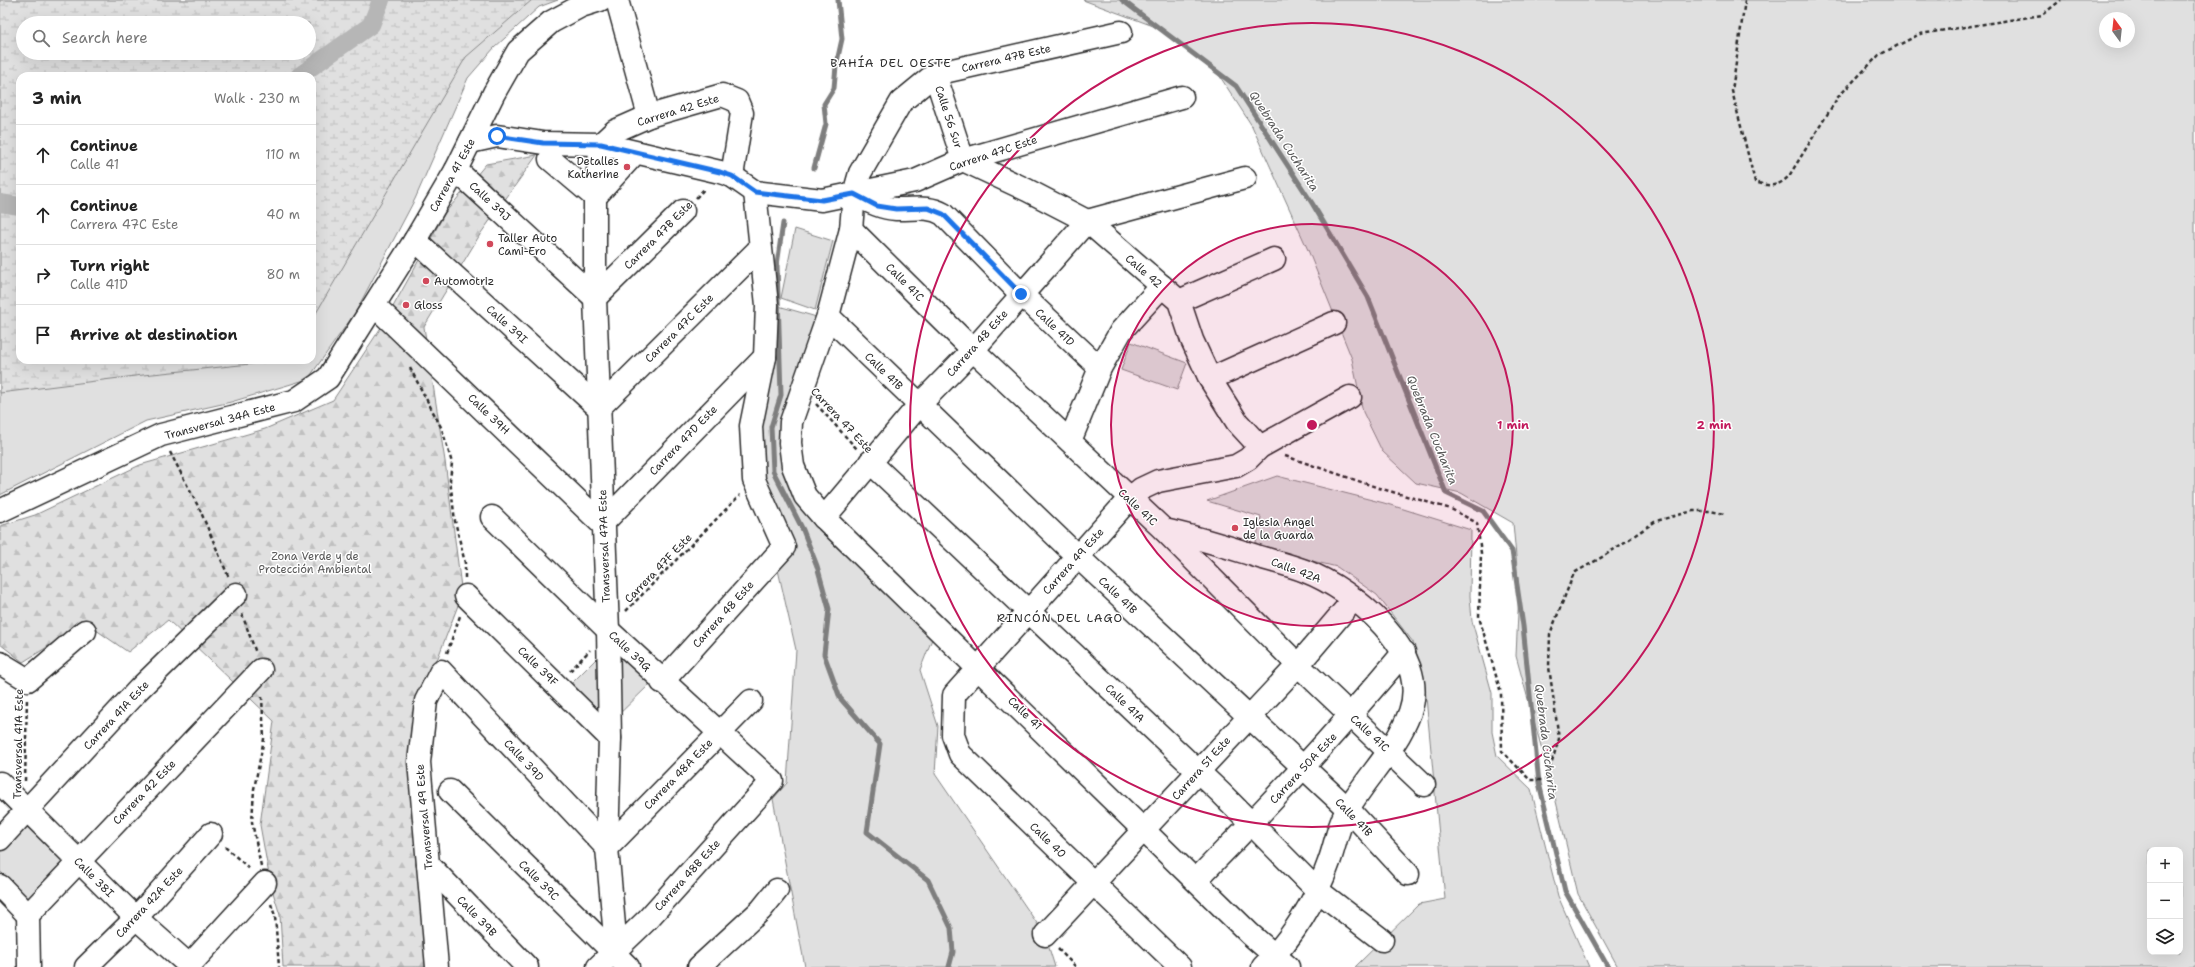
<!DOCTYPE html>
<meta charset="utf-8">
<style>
:root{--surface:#fff;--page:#f6f6f6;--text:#222;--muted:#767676;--line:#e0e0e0}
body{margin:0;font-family:"Shantell Sans",sans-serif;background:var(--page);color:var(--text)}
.controls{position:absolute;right:12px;bottom:12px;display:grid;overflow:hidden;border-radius:8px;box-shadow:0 4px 16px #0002}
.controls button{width:36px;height:36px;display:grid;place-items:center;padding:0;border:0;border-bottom:1px solid var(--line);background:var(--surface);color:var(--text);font:20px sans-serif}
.compass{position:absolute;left:2099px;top:12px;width:36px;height:36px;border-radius:50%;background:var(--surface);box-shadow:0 4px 16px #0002;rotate:345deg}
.stop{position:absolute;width:12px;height:12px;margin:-9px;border:3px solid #1a73e8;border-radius:50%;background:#fff}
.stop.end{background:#1a73e8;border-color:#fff;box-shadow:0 1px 4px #0008}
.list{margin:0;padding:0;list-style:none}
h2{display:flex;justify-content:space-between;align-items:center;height:52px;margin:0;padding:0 16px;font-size:17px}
h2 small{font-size:13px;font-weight:400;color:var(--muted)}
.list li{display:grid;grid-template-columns:26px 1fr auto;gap:12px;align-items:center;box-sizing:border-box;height:60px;padding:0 16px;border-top:1px solid var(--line)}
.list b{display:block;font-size:15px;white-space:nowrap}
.list p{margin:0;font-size:13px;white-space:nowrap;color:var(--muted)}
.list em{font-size:13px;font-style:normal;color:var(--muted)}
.icon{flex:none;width:22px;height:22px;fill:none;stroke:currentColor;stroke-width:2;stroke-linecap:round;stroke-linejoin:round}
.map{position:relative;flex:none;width:2195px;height:967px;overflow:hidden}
.search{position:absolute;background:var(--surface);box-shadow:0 4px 16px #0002;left:16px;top:16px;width:300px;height:44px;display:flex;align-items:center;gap:10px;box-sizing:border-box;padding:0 14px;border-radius:22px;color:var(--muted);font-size:15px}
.panel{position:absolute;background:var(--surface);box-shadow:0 4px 16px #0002;left:16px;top:72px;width:300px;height:292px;border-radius:12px}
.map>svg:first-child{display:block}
.green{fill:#e0e0e0;stroke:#868686;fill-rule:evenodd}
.forest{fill:url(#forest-firs);stroke:#868686}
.wetland{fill:url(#wetland-marsh);stroke:#868686;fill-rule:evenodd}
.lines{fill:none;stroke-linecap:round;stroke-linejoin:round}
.stream{stroke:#7e7e7e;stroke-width:5}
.canal{stroke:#b6b6b6;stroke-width:18}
.minor-casing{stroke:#2b2b2b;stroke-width:25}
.path{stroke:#2b2b2b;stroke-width:2.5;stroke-dasharray:4 3;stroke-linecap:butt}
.minor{stroke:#fff;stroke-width:22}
.route{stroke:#1a73e8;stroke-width:5}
.ring{fill:none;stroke:#c2185b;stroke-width:2}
.poi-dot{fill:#d1495b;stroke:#fff;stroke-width:1.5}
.labels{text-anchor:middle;stroke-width:3;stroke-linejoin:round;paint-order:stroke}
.street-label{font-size:11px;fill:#2b2b2b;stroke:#fff}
.poi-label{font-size:11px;fill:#2b2b2b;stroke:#fff;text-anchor:start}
.park-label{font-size:11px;fill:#585858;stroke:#fff}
.neighbourhood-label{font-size:12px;letter-spacing:1px;fill:#2b2b2b;stroke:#fff}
.water-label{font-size:12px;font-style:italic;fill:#5c5c5c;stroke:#fff}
.centre{fill:#c2185b;stroke:#fff;stroke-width:2}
.ring-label{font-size:12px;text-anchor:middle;font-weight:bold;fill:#c2185b;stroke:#fff;stroke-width:3;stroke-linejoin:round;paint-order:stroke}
</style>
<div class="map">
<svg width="2195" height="967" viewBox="0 0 2195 967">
<defs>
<pattern id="forest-firs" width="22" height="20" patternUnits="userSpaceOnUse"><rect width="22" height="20" fill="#e0e0e0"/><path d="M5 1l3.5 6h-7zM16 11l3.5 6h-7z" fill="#c0c0c0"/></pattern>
<pattern id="wetland-marsh" width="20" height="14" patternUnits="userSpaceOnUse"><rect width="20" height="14" fill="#e0e0e0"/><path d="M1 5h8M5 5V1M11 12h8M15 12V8" fill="none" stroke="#c0c0c0"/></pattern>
</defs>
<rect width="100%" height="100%" fill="#fff"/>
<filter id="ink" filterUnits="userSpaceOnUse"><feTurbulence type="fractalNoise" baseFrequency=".025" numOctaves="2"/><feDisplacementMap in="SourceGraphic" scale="8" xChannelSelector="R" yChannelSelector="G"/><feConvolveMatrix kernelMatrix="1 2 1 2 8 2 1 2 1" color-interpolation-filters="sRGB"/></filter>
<g filter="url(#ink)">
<g class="green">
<path d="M 0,0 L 558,0 L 539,7 L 494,48 L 468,78 L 415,199 L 355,313 L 308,379 L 231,402 L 146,421 L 0,495 ZM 23,23 L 309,23 L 309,53 L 23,53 ZM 20,76 L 312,76 L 312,360 L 20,360 Z"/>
<path d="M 1083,0 L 2195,0 L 2195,967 L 1618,967 L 1578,894 L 1554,793 L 1516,656 L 1519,590 L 1513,523 L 1461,493 L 1416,483 L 1382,451 L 1363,412 L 1352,359 L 1308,250 L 1252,126 L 1219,75 L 1156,27 ZM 2105,18 L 2129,18 L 2129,42 L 2105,42 ZM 2150,850 L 2180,850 L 2180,952 L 2150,952 Z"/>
<path d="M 795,229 L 833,241 L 815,310 L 781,298 Z"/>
<path d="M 775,305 L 820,318 L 788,410 L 797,498 L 932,639 L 920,670 L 938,726 L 935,774 L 1045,935 L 1055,967 L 805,967 L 773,799 L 787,783 L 796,650 L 774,552 L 759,429 Z"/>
<path d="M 1131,342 L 1187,363 L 1177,390 L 1121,370 Z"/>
<path d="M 1277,476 L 1384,503 L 1471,530 L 1470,596 L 1472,621 L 1492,693 L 1492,732 L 1497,756 L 1531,789 L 1558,896 L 1589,967 L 1355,967 L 1419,904 L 1445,899 L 1425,687 L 1413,642 L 1377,595 L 1337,567 L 1255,547 L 1261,517 L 1207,501 Z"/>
<path d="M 610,645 L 652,682 L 608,725 L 570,685 Z"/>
<path d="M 26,821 L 66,864 L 28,900 L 0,871 L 0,847 Z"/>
</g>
<path class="forest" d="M 537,155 L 481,233 L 424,327 L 445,461 L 462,595 L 411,728 L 435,967 L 283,967 L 280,915 L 271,886 L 260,825 L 274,721 L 168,620 L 128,652 L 86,623 L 23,662 L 0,644 L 0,526 L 35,515 L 140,465 L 265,429 L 333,400 L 384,323 L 445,213 L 486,164 Z"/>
<path class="wetland" d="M 0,0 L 532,0 L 466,57 L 312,320 L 312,76 L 20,76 L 20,360 L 289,360 L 143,375 L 0,393 ZM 23,23 L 309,23 L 309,53 L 23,53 Z"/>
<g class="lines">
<g class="stream">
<path d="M 1122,0 L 1236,86 L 1312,203 L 1368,297 L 1446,493 L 1483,511 L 1512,551 L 1523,626 L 1539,783 L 1565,891 L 1608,967"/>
<path d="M 814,168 L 826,124 L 824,104 L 834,88 L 836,66 L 842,39 L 838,0"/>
<path d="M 783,223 L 777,265 L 781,395 L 771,427 L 773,471 L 803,530 L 817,566 L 829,609 L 824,654 L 840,698 L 880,744 L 867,832 L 928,880 L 951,928 L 953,952 L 949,967"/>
</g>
<g class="canal">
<path d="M 299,76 L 371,25 L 381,0"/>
<path d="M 0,203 L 20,206"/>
</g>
<g class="minor-casing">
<g id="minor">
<path d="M 617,0 L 649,116"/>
<path d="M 1121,32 L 935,74 L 901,102 L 860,173 L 854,194 L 851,229 L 828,316 L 791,422 L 790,443 L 793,466 L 805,496 L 824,518 L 1250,934 L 1288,967"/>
<path d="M 935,74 L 963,160 L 1027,190 L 1087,221 L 1179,301 L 1192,340 L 1210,379 L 1237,422 L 1260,447"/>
<path d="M 470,142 L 497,136 L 543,143 L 601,144 L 720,172 L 732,176 L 755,192 L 822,200 L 915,181 L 963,160 L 1182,97"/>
<path d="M 550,159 L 595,197 L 635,153"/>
<path d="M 456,170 L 595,298 L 683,211"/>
<path d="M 854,194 C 868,201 880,208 896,209 C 912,210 928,205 943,214 L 1021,294 L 1100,368"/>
<path d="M 851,229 L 973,350 L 1164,530 L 1298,665 L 1424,785"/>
<path d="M 415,240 L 599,408 L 759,249"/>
<path d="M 1179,301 L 1274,259"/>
<path d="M 375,306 L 602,524 L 765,357"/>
<path d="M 828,316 L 1077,556 L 1348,809 L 1408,874"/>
<path d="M 1210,379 L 1334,323"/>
<path d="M 1070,441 L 1100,368 L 1121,331 L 1162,286"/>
<path d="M 870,462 L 1221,793 L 1317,890 L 1382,940"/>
<path d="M 0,511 L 161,435 L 294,401 L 328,378 L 415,240 L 456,170 L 494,93 L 518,51 L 551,22 L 581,6 L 600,0"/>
<path d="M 492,517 L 608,630 L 772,781 L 647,920 L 598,967"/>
<path d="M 824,518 L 919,405 L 973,350 L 1087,221 L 1245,178"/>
<path d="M 1164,530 C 1193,536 1221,545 1250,554 C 1268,560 1287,564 1305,571 C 1354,590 1431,652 1410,712 C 1396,751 1364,779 1345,814 C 1337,830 1335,846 1329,862 C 1316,900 1292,939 1263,967"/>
<path d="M 466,596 L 610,738"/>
<path d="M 0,663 L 28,680 L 85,631"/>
<path d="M 662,682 L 784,547 L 754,480 L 751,426 L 765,357 L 767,305 L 755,192"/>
<path d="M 0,783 L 136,918 L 191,967"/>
<path d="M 450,791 L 628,967"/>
<path d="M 0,839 L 139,689 L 236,594"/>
<path d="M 428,864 L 527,967"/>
<path d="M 1196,880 C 1269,806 1338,731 1404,652"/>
<path d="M 0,886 L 28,915"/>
<path d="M 28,915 L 261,670"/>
<path d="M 28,915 L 29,967"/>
<path d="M 1045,935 L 1298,665 L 1354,599"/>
<path d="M 616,948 L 607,848 L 610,738 L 608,630 L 595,298 L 595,197 L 601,144 L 615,131 L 649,116 L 722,95 L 737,101 L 742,113 L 732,176"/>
<path d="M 86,967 L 136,918 L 211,834"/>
<path d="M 188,967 L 265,883"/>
<path d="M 437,967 L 419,762 L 426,701 L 441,671 L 607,848 L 751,701"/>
<path d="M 699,967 L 761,910 L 777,890"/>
<path d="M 1180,967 L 960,754 L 953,735 L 954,695 L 1129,499 L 1141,489 L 1158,481 L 1236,466 L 1248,459 L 1260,447 L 1350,397"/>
</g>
</g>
<g class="path">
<path d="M 1745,0 L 1732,91 L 1755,182 C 1770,187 1778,187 1789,176 L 1838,97 L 1879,55 L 1920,34 L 2042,15 L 2061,0"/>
<path d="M 696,198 L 705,188"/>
<path d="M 410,368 L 442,429 L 452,463 L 450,480 L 455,521 L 465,563 L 465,578"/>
<path d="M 816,404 L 857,449"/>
<path d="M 170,452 L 200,510 L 229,578"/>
<path d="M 1285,456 L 1379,488 L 1451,509 L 1477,523 L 1481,553 L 1479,617 L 1501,693 L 1502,751 L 1530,780 L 1546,780 L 1559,739 L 1549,667 L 1550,634 L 1574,573 L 1604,556 L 1656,521 L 1693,511 L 1710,511 L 1724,514"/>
<path d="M 626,611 L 740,495"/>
<path d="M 242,614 L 256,653"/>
<path d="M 447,653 L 460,616"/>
<path d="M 570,671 L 590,650"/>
<path d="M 25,781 L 27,698"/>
<path d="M 225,847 L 251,870"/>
<path d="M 261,866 L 252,822 L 254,789 L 264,739 L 262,697"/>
<path d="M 271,904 L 275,916 L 279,967"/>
<path d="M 1058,949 L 1076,967"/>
</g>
<use href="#minor" class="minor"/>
</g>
</g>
<g class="lines" filter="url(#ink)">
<path class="route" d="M 497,136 L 543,143 L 601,144 L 720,172 L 732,176 L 755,192 L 822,200 L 854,194 L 877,206 L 896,209 L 928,208 L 943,214 L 1021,294"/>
</g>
<circle cx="1312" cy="425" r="201" fill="#c2185b" fill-opacity=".12"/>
<g class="ring">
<circle cx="1312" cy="425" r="201"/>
<circle cx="1312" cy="425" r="402"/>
</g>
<g class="poi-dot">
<circle cx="627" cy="167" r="4"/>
<circle cx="490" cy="244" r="4"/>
<circle cx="426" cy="281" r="4"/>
<circle cx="406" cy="305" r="4"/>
<circle cx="1235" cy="528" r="4"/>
</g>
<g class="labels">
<g class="street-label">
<text transform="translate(1006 58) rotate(-13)" y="4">Carrera 47B Este</text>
<text transform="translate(678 110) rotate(-17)" y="4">Carrera 42 Este</text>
<text transform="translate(949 117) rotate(72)" y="4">Calle 56 Sur</text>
<text transform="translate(993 153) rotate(-18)" y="4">Carrera 47C Este</text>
<text transform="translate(452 175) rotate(-61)" y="4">Carrera 41 Este</text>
<text transform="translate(490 201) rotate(43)" y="4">Calle 39J</text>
<text transform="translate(658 235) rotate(-45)" y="4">Carrera 47B Este</text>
<text transform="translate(1144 271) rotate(41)" y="4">Calle 42</text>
<text transform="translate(905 282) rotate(45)" y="4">Calle 41C</text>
<text transform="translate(507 324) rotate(42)" y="4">Calle 39I</text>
<text transform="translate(1055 327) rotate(43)" y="4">Calle 41D</text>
<text transform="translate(679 328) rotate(-45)" y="4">Carrera 47C Este</text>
<text transform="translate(977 343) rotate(-48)" y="4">Carrera 48 Este</text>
<text transform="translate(884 371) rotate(44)" y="4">Calle 41B</text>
<text transform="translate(489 414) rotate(44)" y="4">Calle 39H</text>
<text transform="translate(842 420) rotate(47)" y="4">Carrera 47 Este</text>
<text transform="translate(220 421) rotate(-15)" y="4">Transversal 34A Este</text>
<text transform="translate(683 440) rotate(-46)" y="4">Carrera 47D Este</text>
<text transform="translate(1138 507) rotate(43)" y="4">Calle 41C</text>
<text transform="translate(604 546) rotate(-92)" y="4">Transversal 47A Este</text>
<text transform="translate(1073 561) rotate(-48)" y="4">Carrera 49 Este</text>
<text transform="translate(658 568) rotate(-46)" y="4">Carrera 47F Este</text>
<text transform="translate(1296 570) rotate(20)" y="4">Calle 42A</text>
<text transform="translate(1118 595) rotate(43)" y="4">Calle 41B</text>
<text transform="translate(723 614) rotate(-48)" y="4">Carrera 48 Este</text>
<text transform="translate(630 651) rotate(43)" y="4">Calle 39G</text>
<text transform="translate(538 666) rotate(44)" y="4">Calle 39F</text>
<text transform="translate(1125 703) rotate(44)" y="4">Calle 41A</text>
<text transform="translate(1025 713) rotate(44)" y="4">Calle 41</text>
<text transform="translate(116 715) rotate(-47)" y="4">Carrera 41A Este</text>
<text transform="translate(1370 733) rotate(43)" y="4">Calle 41C</text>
<text transform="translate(18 744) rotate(-89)" y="4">Transversal 41A Este</text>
<text transform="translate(524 760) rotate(47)" y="4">Calle 39D</text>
<text transform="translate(1201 768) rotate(-48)" y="4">Carrera 51 Este</text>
<text transform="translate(1303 768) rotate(-47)" y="4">Carrera 50A Este</text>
<text transform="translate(678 774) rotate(-46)" y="4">Carrera 48A Este</text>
<text transform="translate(144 792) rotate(-46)" y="4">Carrera 42 Este</text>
<text transform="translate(424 817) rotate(-95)" y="4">Transversal 49 Este</text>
<text transform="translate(1354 817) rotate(46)" y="4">Calle 41B</text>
<text transform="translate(1048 840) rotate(44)" y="4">Calle 40</text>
<text transform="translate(687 875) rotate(-48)" y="4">Carrera 48B Este</text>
<text transform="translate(94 877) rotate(45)" y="4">Calle 38I</text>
<text transform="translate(539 880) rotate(45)" y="4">Calle 39C</text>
<text transform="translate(149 902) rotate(-47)" y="4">Carrera 42A Este</text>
<text transform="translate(477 916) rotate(46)" y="4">Calle 39B</text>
</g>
<g class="poi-label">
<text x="619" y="165" text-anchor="end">Detalles<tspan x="619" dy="13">Katherine</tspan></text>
<text x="498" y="242">Taller Auto<tspan x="498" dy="13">Cami-Ero</tspan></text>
<text x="434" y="285">Automotriz</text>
<text x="414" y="309">Gloss</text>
<text x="1243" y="526">Iglesia Angel<tspan x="1243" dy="13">de la Guarda</tspan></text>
</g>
<g class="park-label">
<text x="315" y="560">Zona Verde y de<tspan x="315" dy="13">Protección Ambiental</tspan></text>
</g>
<g class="neighbourhood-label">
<text x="891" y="67">BAHÍA DEL OESTE</text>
<text x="1060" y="622">RINCÓN DEL LAGO</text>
</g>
<g class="water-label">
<text transform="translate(1284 141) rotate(57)" y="4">Quebrada Cucharita</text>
<text transform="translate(1432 430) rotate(68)" y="4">Quebrada Cucharita</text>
<text transform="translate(1546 742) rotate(83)" y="4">Quebrada Cucharita</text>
</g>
</g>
<circle cx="1312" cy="425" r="6" class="centre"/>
<g class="ring-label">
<text x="1513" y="429">1 min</text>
<text x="1714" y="429">2 min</text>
</g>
</svg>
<div class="controls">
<button>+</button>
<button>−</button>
<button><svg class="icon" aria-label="layers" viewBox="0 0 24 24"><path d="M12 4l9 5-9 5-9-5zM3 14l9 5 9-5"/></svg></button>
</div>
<svg class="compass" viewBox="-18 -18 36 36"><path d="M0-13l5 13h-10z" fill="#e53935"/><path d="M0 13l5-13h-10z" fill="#767676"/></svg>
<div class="stop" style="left:497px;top:136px"></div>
<div class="stop end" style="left:1021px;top:294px"></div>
<div class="search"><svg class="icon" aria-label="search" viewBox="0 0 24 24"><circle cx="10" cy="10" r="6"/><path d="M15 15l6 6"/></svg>Search here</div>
<section class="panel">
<h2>3 min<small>Walk · 230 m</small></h2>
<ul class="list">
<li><svg class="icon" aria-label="ahead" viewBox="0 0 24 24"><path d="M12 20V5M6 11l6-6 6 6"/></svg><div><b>Continue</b><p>Calle 41</p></div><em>110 m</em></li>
<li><svg class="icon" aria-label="ahead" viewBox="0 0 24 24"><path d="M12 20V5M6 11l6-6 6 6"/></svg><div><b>Continue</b><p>Carrera 47C Este</p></div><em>40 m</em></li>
<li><svg class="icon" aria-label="right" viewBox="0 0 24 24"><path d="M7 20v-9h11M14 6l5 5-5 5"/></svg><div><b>Turn right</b><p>Calle 41D</p></div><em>80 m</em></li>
<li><svg class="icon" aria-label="arrive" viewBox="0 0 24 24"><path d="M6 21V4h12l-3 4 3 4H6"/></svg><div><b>Arrive at destination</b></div></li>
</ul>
</section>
</div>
